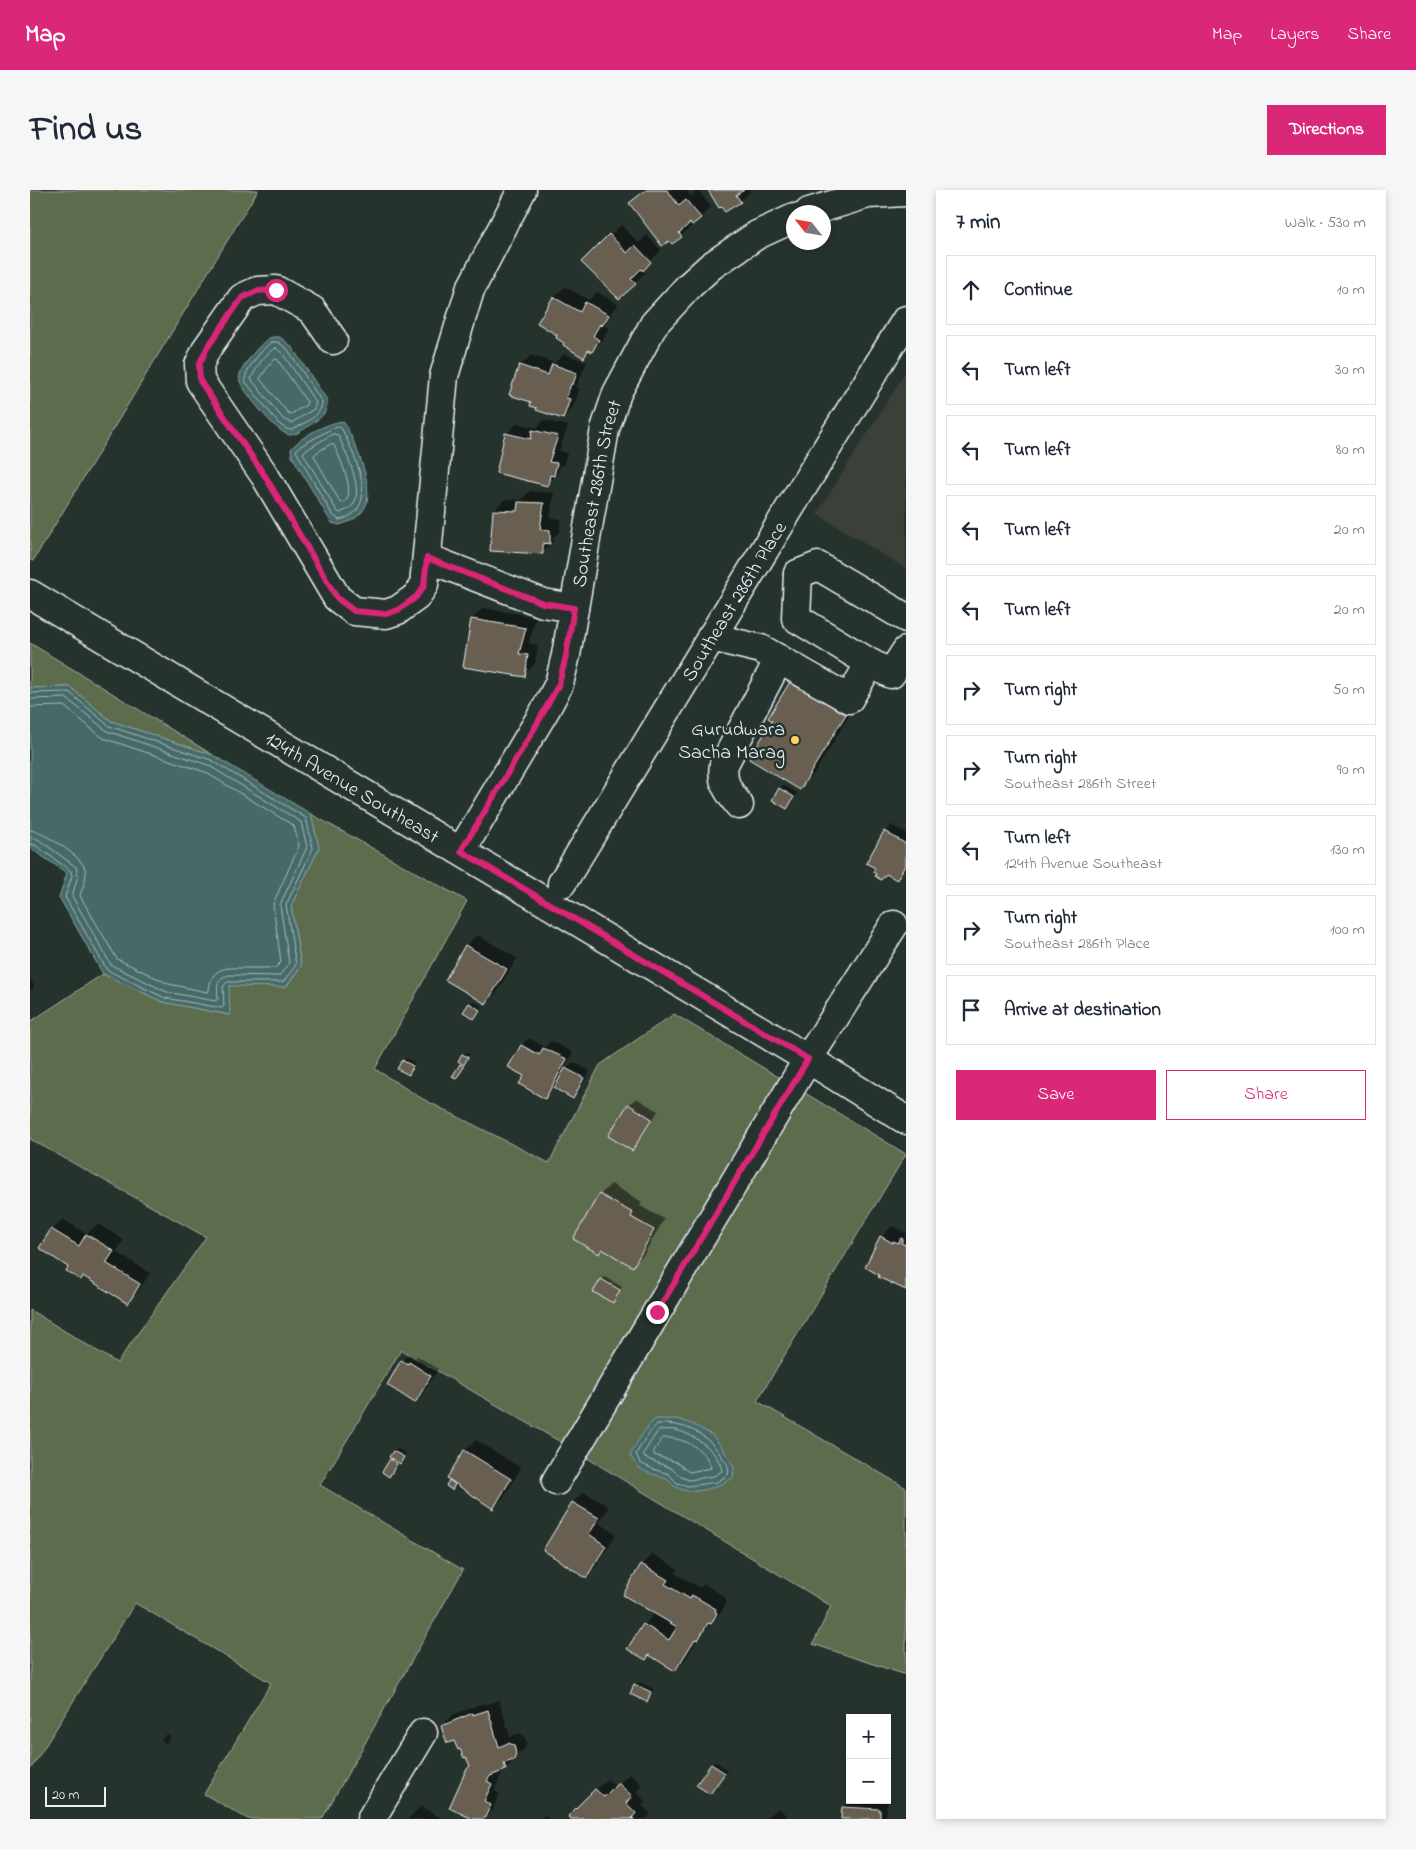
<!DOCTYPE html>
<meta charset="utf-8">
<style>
:root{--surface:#fff;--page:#f6f6f7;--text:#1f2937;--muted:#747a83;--line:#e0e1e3;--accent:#db2777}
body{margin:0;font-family:"Indie Flower",sans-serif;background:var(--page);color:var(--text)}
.controls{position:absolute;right:15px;bottom:15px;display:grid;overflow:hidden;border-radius:0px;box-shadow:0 2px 8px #0003}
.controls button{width:45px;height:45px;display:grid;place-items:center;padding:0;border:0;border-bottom:1px solid var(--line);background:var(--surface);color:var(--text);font:25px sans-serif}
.compass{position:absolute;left:756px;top:15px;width:45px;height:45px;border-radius:50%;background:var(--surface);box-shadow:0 2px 8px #0003;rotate:301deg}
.scale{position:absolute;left:15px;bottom:12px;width:61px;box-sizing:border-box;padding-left:5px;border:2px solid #e8f1f8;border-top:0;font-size:14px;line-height:18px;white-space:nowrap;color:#e8f1f8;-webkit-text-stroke:4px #26332d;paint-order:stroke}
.stop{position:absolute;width:15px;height:15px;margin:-11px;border:4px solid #db2777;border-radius:50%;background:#fff}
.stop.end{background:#db2777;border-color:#fff;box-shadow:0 1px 5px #0008}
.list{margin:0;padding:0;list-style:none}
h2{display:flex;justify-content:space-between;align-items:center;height:65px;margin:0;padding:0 20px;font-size:21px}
h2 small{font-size:16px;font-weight:400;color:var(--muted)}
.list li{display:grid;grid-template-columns:32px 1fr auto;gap:15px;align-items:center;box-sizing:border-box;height:70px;margin:0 10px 10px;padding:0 10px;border:1px solid var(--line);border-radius:0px}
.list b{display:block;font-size:19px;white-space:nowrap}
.list p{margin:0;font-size:16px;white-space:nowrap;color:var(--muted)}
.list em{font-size:16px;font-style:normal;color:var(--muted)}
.actions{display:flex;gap:10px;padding:15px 20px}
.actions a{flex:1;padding:11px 0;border:1px solid var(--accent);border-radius:0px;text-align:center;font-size:18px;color:var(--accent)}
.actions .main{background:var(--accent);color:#fff}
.icon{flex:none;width:28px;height:28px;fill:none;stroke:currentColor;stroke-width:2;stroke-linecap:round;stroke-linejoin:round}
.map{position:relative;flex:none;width:876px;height:1629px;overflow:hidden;border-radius:0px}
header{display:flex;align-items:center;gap:30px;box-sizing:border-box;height:70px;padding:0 25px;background:var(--accent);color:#fff}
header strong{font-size:24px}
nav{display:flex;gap:28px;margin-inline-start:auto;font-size:18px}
.intro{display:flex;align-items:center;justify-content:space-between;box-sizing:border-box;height:120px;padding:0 30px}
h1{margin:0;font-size:35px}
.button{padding:12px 22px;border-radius:0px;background:var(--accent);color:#fff;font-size:18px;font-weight:700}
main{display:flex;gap:30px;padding:0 30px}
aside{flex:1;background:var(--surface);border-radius:0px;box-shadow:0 2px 8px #0003}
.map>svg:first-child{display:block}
.built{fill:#3a4038}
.green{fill:#5c6c4e;stroke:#a2aea3}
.water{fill:#466b68;stroke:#87a1a2}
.shadow{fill:#0007}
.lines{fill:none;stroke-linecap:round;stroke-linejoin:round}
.shore{stroke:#a7bbbe;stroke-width:1}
.building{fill:#675e51;stroke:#e8f1f8}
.minor-casing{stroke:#e8f1f8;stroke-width:31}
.minor{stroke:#26332d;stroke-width:28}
.route{stroke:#db2777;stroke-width:6}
.poi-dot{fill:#ffd166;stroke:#26332d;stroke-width:2}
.labels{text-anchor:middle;stroke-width:5;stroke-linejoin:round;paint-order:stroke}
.street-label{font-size:20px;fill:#e8f1f8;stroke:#26332d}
.poi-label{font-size:20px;fill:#e8f1f8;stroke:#26332d;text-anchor:end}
</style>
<header>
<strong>Map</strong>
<nav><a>Map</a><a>Layers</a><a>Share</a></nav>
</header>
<div class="intro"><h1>Find us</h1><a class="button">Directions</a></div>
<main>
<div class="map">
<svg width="876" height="1629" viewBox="0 0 876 1629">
<rect width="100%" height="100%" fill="#26332d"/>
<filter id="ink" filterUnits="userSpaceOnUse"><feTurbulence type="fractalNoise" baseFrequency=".02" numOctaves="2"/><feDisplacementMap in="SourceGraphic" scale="10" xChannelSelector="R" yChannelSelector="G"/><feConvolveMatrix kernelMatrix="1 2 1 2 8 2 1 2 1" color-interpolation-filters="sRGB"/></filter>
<g filter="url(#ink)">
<path class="built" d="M 876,181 L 876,379 L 787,324 Z"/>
<g class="green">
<path d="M 0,0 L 228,0 L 3,371 L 0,370 Z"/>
<path d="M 0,453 L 183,565 L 81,531 L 40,497 L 0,498 Z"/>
<path d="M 281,624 L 437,711 L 345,879 L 391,908 L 519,973 L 570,875 L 644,824 L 876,964 L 727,1211 L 876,1298 L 876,1485 L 783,1454 L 801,1416 L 534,1254 L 371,1160 L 290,1295 L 433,1380 L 292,1629 L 218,1629 L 174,1604 L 241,1493 L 105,1413 L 0,1580 L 0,1120 L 87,1173 L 176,1047 L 0,949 L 0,832 L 73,784 L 133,812 L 199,825 L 198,796 L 271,776 L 261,716 L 289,658 Z"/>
</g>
<g class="water">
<path d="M 242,147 L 250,147 L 261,156 L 297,210 C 298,221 293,226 284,232 C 278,236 268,245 260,245 C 247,244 216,204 210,192 C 210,189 209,187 210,184 C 214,174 232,150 242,147 Z"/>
<path d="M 313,231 C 324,249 344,295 336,315 C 331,327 320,332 309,335 L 302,333 L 298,327 L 262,266 L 261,259 C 271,246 297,233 313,231 Z"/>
<path d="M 40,497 L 81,531 L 183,565 L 281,624 L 289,658 L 261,716 L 271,776 L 256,797 L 199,796 L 200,825 L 133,812 L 73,784 L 29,707 L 37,683 L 0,658 L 0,498 Z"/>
<path d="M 626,1229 L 647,1229 L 664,1235 L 682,1245 L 692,1257 L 704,1277 L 703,1288 C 687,1297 664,1307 646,1297 C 641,1295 639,1289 634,1288 C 616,1281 609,1283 600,1265 C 607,1253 615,1237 626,1229 Z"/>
</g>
<g class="shadow">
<path d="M 615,0 L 656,0 L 661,6 L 668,0 L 681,17 L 651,46 L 601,13 Z"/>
<path d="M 679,0 L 721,0 L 721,1 L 710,11 Z"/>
<path d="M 591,35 L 609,53 L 617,45 L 631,60 L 613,79 L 616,82 L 589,108 L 553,72 Z"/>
<path d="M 535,97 L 559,110 L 567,102 L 588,114 L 573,135 L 579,138 L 573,150 L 562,161 L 560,160 L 553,166 L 529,145 L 509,133 L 524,107 Z"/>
<path d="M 534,164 L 557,172 L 546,197 L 550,198 L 543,217 L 533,228 L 509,217 L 503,211 L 490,176 L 501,165 L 525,173 Z"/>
<path d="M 514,230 L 538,236 L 529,261 L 537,263 L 534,274 L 529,278 L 528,283 L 517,294 L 477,244 L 487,233 L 507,238 Z"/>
<path d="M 500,301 L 524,303 L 520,328 L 531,329 L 530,341 L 523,348 L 523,352 L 512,363 L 464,320 L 475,309 L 491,310 Z"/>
<path d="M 453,418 L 506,427 L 499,453 L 508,455 L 505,474 L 494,485 L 442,429 Z"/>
<path d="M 781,468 L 834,501 L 784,584 L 769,598 L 744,530 L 767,483 Z"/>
<path d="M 753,595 L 767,603 L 757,617 L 750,599 Z"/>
<path d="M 862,635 L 876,643 L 876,678 L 866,689 L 855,642 Z"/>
<path d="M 447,745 L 487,768 L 467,802 L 456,813 L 416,789 L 436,755 Z"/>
<path d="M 0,787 L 4,797 L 0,801 Z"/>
<path d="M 443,811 L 452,816 L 447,824 L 440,814 Z"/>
<path d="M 499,848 L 515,857 L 521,851 L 543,862 L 532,883 L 543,872 L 560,881 L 550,900 L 543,907 L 524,897 L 514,907 L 496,886 L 480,877 L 492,855 Z"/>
<path d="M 436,862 L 440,864 L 435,872 L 437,873 L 426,888 L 433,872 L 433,865 Z"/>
<path d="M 376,868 L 385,873 L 378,883 L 373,871 Z"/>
<path d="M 606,908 L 628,921 L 608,952 L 601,959 L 599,915 Z"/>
<path d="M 581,994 L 612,1012 L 610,1016 L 634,1029 L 614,1064 L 603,1075 L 573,1058 L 569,1063 L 570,1005 Z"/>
<path d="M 33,1029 L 57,1044 L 68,1034 L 94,1050 L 86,1062 L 120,1083 L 108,1101 L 98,1112 L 40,1076 L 22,1040 Z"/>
<path d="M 862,1036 L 874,1042 L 876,1041 L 876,1099 L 851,1047 Z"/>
<path d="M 575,1087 L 592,1097 L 582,1112 L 572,1090 Z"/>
<path d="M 379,1164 L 385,1168 L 387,1166 L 408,1179 L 392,1205 L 385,1212 L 372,1171 Z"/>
<path d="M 446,1250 L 491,1278 L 474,1307 L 463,1318 L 426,1293 L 422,1298 L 420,1291 L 435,1261 Z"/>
<path d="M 367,1258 L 376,1264 L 359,1285 L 361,1270 L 363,1268 L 361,1267 Z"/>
<path d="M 554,1302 L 579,1317 L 569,1333 L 586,1344 L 566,1376 L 556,1386 L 514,1360 L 543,1312 Z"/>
<path d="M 623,1364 L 648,1379 L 645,1383 L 670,1398 L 674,1394 L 696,1408 L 695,1411 L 697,1412 L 691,1422 L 668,1448 L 656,1469 L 645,1480 L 620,1465 L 616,1469 L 614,1435 L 625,1423 L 594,1404 L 612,1375 Z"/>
<path d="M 608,1492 L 624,1499 L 617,1510 L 605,1495 Z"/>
<path d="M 469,1510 L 480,1547 L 489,1543 L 494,1545 L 497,1553 L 495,1558 L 486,1566 L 486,1568 L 476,1579 L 469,1581 L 472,1583 L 464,1600 L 470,1604 L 462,1621 L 454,1629 L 446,1629 L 441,1577 L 436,1565 L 412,1536 L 423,1525 L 453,1513 L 454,1515 Z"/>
<path d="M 137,1544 L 141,1547 L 136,1553 L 131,1550 Z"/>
<path d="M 685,1571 L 697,1580 L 683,1600 L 667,1594 Z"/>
<path d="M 600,1583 L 612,1595 L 606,1602 L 616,1612 L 612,1616 L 621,1624 L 616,1629 L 543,1629 L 540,1626 L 577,1589 L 586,1597 Z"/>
<path d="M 820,1610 L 857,1612 L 856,1629 L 812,1629 L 813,1617 Z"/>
<path d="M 391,1616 L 412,1629 L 378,1629 Z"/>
<path d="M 749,1618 L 759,1629 L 735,1629 Z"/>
<path d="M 514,1625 L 518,1627 L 516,1629 L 510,1629 Z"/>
</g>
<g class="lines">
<g class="shore">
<path d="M 241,152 L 248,152 L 258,160 L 292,212 C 292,226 274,233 262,240 L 256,239 L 249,234 L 215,191 C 214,180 233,159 241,152 Z"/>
<path d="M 246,158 L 253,164 L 286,213 L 284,219 L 261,233 L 253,229 L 221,189 C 226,179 235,162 246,158 Z"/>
<path d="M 244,169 L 247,169 L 277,212 L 276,215 L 261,224 L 258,223 L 230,189 Z"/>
<path d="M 309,237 L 312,239 C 324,265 353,320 309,330 L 302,324 L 266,261 L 269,257 L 301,239 Z"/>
<path d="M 303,244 L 308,245 C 314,259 337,304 321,317 C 318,320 313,321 310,323 L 307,321 L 273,263 L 275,261 Z"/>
<path d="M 301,254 L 304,255 C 309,267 328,305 313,313 L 310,312 L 284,266 L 285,264 Z"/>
<path d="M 0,503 L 39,502 L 79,536 L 181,570 L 276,628 L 283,658 L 256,715 L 266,775 L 253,792 L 197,792 L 193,797 L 194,816 L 192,818 L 135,808 L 77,780 L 35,707 L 42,686 L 41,681 L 5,655 L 0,654"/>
<path d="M 0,509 L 36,508 L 77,541 L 178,575 L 271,632 L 277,657 L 250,715 L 259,773 L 249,786 L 199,785 C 186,788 187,797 188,809 L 185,811 L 137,802 L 81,775 L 42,706 L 48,686 L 46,677 L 8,649 L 0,648"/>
<path d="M 0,517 L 34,516 L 73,548 L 175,582 L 264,636 L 269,656 L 243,714 L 251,772 L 245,778 L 199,778 C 186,779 180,787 179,800 L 177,802 L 139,794 L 87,769 L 50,706 C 52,697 58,688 55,679 C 53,667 12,641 0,640"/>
<path d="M 628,1234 C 656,1233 677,1243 692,1267 C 697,1274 700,1277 698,1285 L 687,1292 L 658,1296 L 647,1293 L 639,1284 L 623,1279 L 610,1273 L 606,1264 C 611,1255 620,1239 628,1234 Z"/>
<path d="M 630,1240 C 635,1240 641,1239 646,1240 C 665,1245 689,1261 692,1281 L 684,1286 L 659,1290 L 651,1287 L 641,1278 L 615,1268 L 613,1264 L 627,1242 Z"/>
<path d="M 633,1248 C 651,1246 677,1259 681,1278 L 659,1282 L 646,1272 L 624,1265 L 624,1261 Z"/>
</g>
</g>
<g class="building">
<path d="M 616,0 L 637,0 L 649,16 L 656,10 L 671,28 L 662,35 L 660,33 L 649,43 L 652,47 L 642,54 L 639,51 L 632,56 L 599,13 Z"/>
<path d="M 678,0 L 714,0 L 706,5 L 711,12 L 695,22 L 691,17 L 689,18 Z"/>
<path d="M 579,44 L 597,63 L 605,55 L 621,72 L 613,81 L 611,79 L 601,89 L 606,94 L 589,109 L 551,72 Z"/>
<path d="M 523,107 L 550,122 L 555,112 L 579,125 L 572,136 L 570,134 L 563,146 L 569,150 L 562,162 L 558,160 L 554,168 L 533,155 L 534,153 L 526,148 L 527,145 L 507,133 Z"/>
<path d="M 522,174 L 547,183 L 543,194 L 541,194 L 536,208 L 540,209 L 533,229 L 506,220 L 507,218 L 500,216 L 501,212 L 479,205 L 489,175 L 518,185 Z"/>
<path d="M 502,240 L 528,246 L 519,272 L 527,273 L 524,286 L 520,285 L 518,296 L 466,283 L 475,243 L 501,249 Z"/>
<path d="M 488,312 L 514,313 L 510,339 L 520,340 L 520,354 L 513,353 L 513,364 L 460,361 L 463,320 L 487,321 Z"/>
<path d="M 441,429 L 496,438 L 489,464 L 498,465 L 495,487 L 433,477 Z"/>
<path d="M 766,482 L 821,516 L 770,600 L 719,569 L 742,531 L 738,528 Z"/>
<path d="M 749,598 L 764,607 L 757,619 L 742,610 Z"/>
<path d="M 854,641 L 876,654 L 876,674 L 867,690 L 856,684 L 851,690 L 845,686 L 846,684 L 843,682 L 845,678 L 836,673 Z"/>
<path d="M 435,755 L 477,779 L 456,814 L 415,790 Z"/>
<path d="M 439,813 L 450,820 L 444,829 L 433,822 Z"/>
<path d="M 491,855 L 509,865 L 513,858 L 537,869 L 515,909 L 489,894 L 494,886 L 478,877 Z"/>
<path d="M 432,864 L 438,867 L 434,875 L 428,871 Z"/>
<path d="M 372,870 L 383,876 L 379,885 L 367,879 Z"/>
<path d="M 430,874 L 434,877 L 426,889 L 422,887 Z"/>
<path d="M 535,878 L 554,888 L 543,909 L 524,898 Z"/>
<path d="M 598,914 L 622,929 L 602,961 L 578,946 Z"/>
<path d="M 569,1004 L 603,1023 L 601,1027 L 624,1040 L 603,1077 L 572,1059 L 569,1064 L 543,1049 Z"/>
<path d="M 21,1039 L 49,1056 L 56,1044 L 84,1061 L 76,1073 L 110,1094 L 98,1114 L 53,1086 L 51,1090 L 36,1081 L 38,1077 L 9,1058 Z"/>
<path d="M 850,1046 L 863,1053 L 863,1051 L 868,1053 L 871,1048 L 873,1049 L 871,1053 L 876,1055 L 876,1100 L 848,1087 L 849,1085 L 835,1077 Z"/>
<path d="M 571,1089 L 590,1100 L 583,1113 L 563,1102 Z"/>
<path d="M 371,1170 L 378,1174 L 379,1172 L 401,1186 L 385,1213 L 357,1195 Z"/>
<path d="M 434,1260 L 481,1289 L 463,1319 L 417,1288 Z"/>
<path d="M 363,1261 L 374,1267 L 370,1274 L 359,1267 Z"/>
<path d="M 360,1269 L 367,1274 L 359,1287 L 352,1282 Z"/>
<path d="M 419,1290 L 425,1294 L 422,1300 L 416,1296 Z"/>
<path d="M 542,1312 L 569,1328 L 559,1344 L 576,1356 L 556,1388 L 513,1360 Z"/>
<path d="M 611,1374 L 638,1390 L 635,1394 L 660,1409 L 662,1405 L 686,1419 L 685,1422 L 687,1423 L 681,1434 L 678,1433 L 668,1450 L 665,1449 L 645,1481 L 619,1465 L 616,1470 L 597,1459 L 613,1434 L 639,1450 L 647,1437 L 593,1405 Z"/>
<path d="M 604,1494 L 621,1502 L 617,1512 L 600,1504 Z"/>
<path d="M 458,1520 L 469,1557 L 478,1553 L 484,1555 L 486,1564 L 484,1570 L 474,1573 L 476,1580 L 460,1586 L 457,1591 L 462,1594 L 454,1611 L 461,1615 L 454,1629 L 443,1629 L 419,1618 L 436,1580 L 440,1576 L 436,1567 L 434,1568 L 430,1559 L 428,1560 L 424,1551 L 417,1553 L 411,1536 L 443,1523 L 443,1525 Z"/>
<path d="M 681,1574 L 695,1583 L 680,1604 L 666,1595 Z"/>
<path d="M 588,1593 L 602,1606 L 596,1613 L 606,1623 L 602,1628 L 604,1629 L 541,1629 L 538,1626 L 565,1599 L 574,1607 Z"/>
<path d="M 812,1617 L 850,1619 L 850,1629 L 811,1629 Z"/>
</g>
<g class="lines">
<g class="minor-casing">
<g id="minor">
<path d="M 779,22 L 838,4 L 876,2"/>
<path d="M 303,150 L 282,120 L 246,100 L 227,101 L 212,108 L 177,158 L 169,175 L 170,191 L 235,286 L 307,408 L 324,421 L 356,424 L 368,420 L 386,407 L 394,395 L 414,186 L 440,100 L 492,0"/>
<path d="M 397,368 L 513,413 L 544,418"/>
<path d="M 768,384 L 766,428 L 840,473 L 861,484 L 876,461"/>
<path d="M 768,384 L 788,376 L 876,428"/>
<path id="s1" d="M 0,404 L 778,869 L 876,930"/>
<path d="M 681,447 L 731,459 L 819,509 L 840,473"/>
<path d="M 709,615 C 698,601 691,592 694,574 L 749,469"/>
<path id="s2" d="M 431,661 L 517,517 L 529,494 L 536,465 L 575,239 L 587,203 L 624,134 L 659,96 L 681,76 L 727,45 L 764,28"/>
<path id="s3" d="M 532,693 L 763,313 L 876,130"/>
<path d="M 526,1291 L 778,869 L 864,735"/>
<path d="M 341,1629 L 393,1543"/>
</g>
</g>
<use href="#minor" class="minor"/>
</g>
</g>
<g class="lines" filter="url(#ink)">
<path class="route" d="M 246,100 L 227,101 L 212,108 L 177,158 L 169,175 L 170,191 L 235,286 L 307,408 L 324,421 L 356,424 L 368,420 L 386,407 L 394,396 L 397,368 L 513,413 L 544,418 L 536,466 L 529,494 L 507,534 L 431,661 L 778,869 L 627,1122"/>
</g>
<circle class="poi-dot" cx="765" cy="550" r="5"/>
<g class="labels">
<g class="street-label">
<text dy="7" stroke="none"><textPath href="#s2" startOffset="388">Southeast 286th Street</textPath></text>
<text dy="7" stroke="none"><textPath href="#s3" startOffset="330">Southeast 286th Place</textPath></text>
<text dy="7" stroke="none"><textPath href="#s1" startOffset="376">124th Avenue Southeast</textPath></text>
</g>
<g class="poi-label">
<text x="755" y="545">Gurudwara<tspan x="755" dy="23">Sacha Marag</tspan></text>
</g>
</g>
</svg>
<div class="controls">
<button>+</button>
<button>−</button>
</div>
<svg class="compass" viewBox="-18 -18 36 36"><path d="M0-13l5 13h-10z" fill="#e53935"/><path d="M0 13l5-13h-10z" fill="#747a83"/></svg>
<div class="scale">20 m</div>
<div class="stop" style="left:246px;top:100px"></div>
<div class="stop end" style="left:627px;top:1122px"></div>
</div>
<aside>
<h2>7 min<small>Walk · 530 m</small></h2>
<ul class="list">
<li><svg class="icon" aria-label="ahead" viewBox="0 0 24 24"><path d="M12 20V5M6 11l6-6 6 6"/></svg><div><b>Continue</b></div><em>10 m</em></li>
<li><svg class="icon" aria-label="left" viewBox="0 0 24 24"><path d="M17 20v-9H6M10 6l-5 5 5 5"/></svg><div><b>Turn left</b></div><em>30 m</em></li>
<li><svg class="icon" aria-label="left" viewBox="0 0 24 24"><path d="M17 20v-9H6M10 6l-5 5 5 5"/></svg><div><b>Turn left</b></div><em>80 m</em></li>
<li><svg class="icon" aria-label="left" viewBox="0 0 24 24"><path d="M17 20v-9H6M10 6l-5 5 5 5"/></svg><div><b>Turn left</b></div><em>20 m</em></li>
<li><svg class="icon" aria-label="left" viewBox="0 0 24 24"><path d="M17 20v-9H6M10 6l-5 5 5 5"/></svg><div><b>Turn left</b></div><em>20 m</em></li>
<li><svg class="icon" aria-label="right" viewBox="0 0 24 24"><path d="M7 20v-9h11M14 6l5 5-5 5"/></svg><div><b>Turn right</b></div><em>50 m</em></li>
<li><svg class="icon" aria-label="right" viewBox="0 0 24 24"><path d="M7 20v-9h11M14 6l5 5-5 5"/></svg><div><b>Turn right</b><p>Southeast 286th Street</p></div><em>90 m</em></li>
<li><svg class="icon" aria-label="left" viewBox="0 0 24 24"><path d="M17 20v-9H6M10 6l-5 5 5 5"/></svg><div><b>Turn left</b><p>124th Avenue Southeast</p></div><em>130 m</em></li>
<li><svg class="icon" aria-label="right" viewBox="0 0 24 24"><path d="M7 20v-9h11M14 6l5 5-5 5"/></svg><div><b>Turn right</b><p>Southeast 286th Place</p></div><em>100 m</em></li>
<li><svg class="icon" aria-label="arrive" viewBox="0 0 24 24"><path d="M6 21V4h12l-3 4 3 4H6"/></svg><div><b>Arrive at destination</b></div></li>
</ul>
<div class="actions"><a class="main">Save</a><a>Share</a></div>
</aside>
</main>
